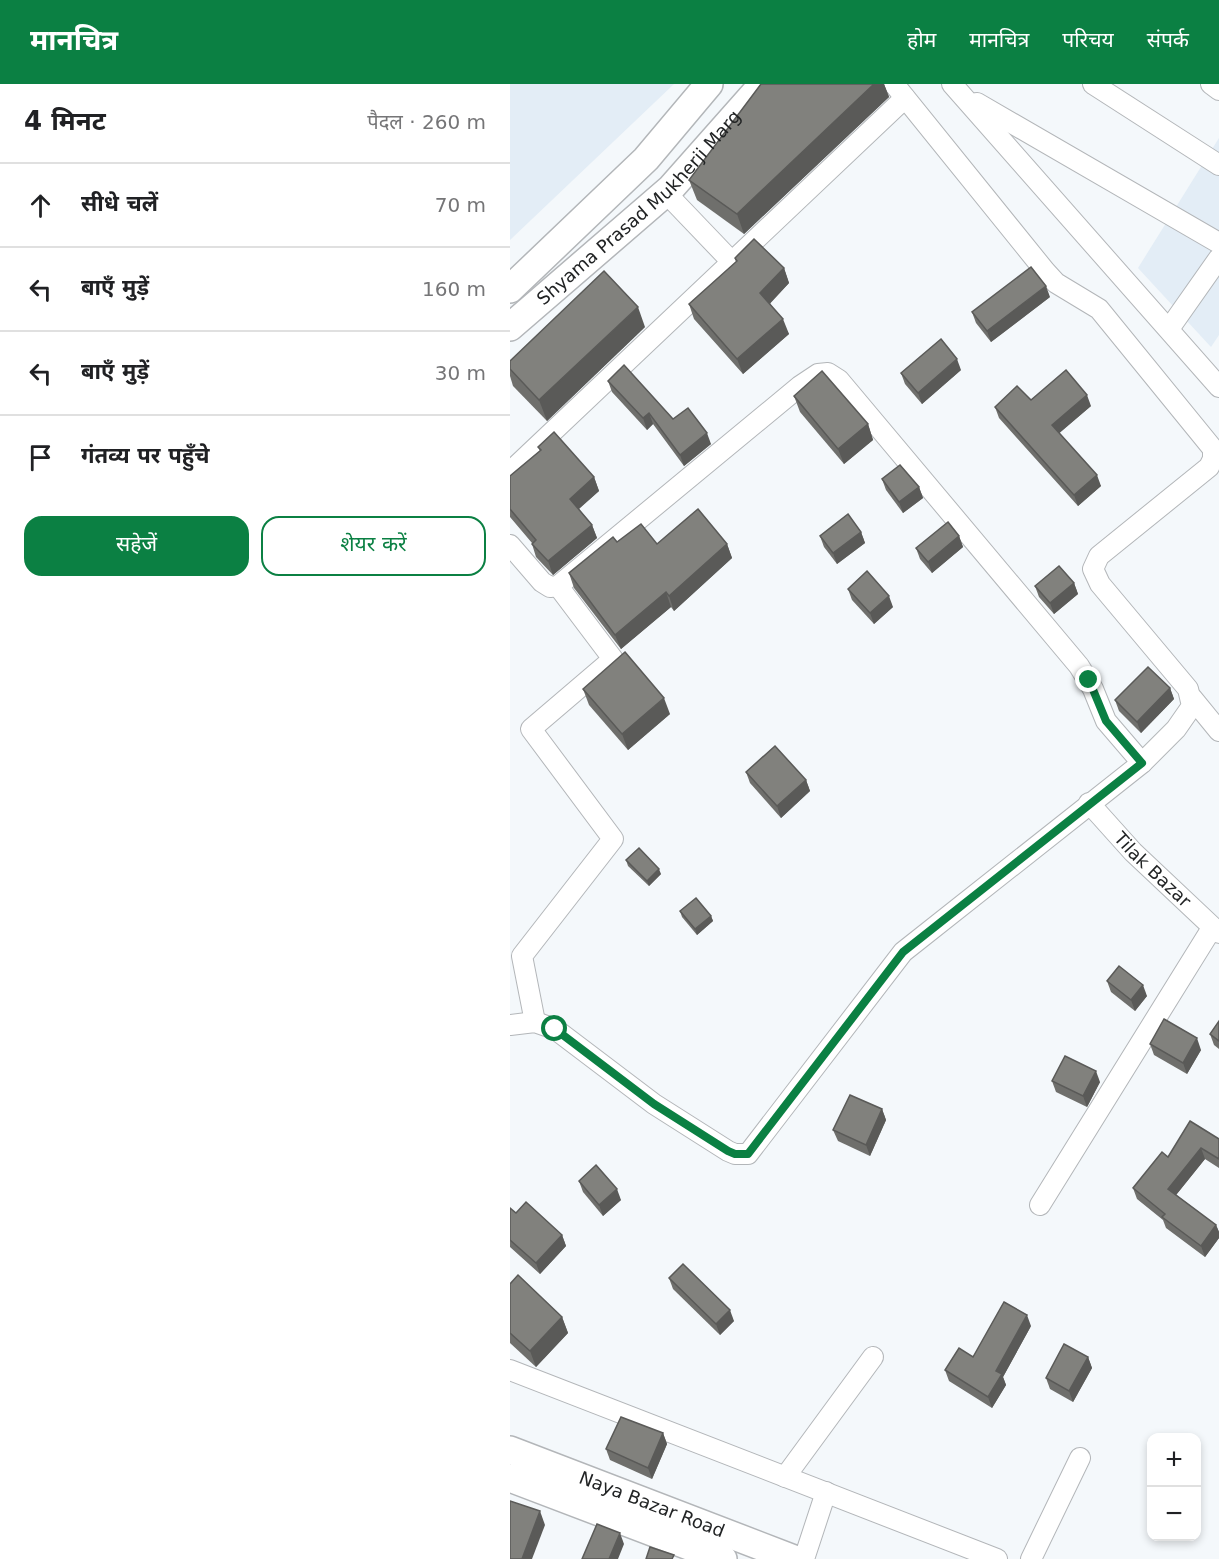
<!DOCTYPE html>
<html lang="hi">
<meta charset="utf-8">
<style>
:root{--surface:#fff;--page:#f6f6f6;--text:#202124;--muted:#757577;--line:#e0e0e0;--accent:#0b8043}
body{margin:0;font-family:"DejaVu Sans","Noto Sans Devanagari",sans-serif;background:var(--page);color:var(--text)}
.controls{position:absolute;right:18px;bottom:18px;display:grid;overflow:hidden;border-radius:12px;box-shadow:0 3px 9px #0003}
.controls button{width:54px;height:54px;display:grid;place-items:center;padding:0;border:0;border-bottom:2px solid var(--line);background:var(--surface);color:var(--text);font:30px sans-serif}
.stop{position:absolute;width:18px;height:18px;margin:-14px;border:4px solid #0b8043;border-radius:50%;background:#fff}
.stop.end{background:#0b8043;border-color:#fff;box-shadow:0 2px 6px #0008}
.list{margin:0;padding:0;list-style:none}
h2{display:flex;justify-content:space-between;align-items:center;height:78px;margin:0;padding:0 24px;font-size:26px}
h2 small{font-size:20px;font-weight:400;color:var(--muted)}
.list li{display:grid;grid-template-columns:39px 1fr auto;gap:18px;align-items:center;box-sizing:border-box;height:84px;padding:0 24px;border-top:2px solid var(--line)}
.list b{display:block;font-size:22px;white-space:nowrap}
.list em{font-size:20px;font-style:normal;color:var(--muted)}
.actions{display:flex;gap:12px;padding:18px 24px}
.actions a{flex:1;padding:14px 0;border:2px solid var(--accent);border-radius:18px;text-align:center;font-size:21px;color:var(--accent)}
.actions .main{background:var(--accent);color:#fff}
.icon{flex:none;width:33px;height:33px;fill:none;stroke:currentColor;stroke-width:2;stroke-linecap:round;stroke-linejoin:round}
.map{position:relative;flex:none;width:709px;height:1475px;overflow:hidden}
header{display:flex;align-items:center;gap:36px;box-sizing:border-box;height:84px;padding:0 30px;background:var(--accent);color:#fff}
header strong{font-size:28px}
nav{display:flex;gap:33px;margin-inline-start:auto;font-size:21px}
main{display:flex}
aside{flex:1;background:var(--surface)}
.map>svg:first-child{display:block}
.built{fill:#e3edf6}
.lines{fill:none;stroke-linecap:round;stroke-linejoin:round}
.street-casing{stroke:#b3b6b9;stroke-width:22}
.secondary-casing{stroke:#b3b6b9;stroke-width:30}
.street{stroke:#fff;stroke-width:20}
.secondary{stroke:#fff;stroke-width:27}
.wall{fill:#6f6f6c}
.shaded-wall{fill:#5a5a58}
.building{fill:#81817d;stroke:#5a5a58;stroke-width:1.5}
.route{stroke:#0b8043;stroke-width:8}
.labels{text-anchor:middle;stroke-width:5;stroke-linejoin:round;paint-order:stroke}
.street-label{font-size:18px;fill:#212324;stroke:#fff}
</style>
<header>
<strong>मानचित्र</strong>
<nav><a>होम</a><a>मानचित्र</a><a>परिचय</a><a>संपर्क</a></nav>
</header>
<main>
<aside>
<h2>4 मिनट<small>पैदल · 260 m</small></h2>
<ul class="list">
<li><svg class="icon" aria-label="ahead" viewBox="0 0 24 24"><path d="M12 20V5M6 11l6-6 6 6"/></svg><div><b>सीधे चलें</b></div><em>70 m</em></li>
<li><svg class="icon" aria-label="left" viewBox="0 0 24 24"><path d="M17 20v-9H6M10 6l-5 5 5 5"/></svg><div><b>बाएँ मुड़ें</b></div><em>160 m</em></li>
<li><svg class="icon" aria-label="left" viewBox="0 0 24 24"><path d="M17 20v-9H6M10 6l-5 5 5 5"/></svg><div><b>बाएँ मुड़ें</b></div><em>30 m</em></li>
<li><svg class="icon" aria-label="arrive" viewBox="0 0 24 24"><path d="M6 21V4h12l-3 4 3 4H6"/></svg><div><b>गंतव्य पर पहुँचे</b></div></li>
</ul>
<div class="actions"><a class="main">सहेजें</a><a>शेयर करें</a></div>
</aside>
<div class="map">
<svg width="709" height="1475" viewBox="0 0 709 1475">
<rect width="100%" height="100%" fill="#f4f8fb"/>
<g class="built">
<path d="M 0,0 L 164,0 L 0,156 Z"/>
<path d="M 709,54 L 709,251 L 701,263 L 628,184 Z"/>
</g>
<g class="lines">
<g class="street-casing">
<g id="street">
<path d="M 442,0 L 709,303"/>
<path d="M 583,0 L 709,81"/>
<path d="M 701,0 L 709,6"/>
<path d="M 467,19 L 709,159"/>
<path d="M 156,109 L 222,178"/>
<path d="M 659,245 L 709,174"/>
<path d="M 0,388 L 395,14"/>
<path d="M 0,461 L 32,498 L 40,503 L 48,502 L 290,302 L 308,290 L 318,289 L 329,296 L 569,582 L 583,605 L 596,637 L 632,679"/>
<path d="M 682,614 L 709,647"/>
<path id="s1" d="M 579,719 L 623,768 L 709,849"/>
<path d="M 25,938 L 12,872 L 103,755 L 21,645 L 103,575 L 48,502"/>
<path d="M 0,941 L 25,938 L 45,945 L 144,1020 L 218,1067 L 225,1070 L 238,1070 L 393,868 L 632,679 L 666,645 L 682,622 L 678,605 L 590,500 L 583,485 L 589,472 L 699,383 L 703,375 L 703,365 L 589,225 L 546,199 L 535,187 L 384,0"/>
<path d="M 530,1121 L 702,844"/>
<path d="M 0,1286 L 487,1475"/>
<path d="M 275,1393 L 363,1273"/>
<path d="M 294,1475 L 316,1408"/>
<path d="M 521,1475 L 570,1374"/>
</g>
</g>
<g class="secondary-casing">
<g id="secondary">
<path d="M 0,205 L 136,75 L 199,0"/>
<path id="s2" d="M 0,243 L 161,104 L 253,0"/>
<path id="s3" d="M 0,1366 L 284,1475"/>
<path d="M 0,1394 L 213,1475"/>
</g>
</g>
<use href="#street" class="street"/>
<use href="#secondary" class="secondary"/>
</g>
<g class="wall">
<path d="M 251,0 L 374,0 L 379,13 L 234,150 L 187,116 L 179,96 Z"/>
<path d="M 225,174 L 274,184 L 279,199 L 260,219 L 279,250 L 233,290 L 184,235 L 179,220 L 226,178 Z"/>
<path d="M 540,213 L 481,258 L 466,239 L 462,228 Z"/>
<path d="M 135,243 L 37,337 L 3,302 L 0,292 L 0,277 Z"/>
<path d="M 451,286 L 412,320 L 395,300 L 391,289 Z"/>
<path d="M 98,297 L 163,335 L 201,360 L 174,382 L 143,340 L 137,346 L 102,308 Z"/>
<path d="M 284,312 L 358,340 L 363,356 L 334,380 L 290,328 Z"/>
<path d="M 521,316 L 581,322 L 549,349 L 591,402 L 568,422 L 489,334 L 485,323 Z"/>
<path d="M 28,363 L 84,393 L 89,407 L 69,425 L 82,441 L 87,454 L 43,491 L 26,473 L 22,460 L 22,459 L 0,433 L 0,392 L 30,367 Z"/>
<path d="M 372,395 L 409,403 L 413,414 L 393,429 L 376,406 Z"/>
<path d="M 351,448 L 355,459 L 327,480 L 314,463 L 310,452 Z"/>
<path d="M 449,452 L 453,463 L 422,489 L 410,475 L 406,464 Z"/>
<path d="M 107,458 L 147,460 L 217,460 L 222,474 L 164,527 L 161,523 L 111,565 L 64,504 L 59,489 Z"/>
<path d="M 564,499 L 568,510 L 544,530 L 529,513 L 525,502 Z"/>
<path d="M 338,505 L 383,523 L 364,540 L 342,516 Z"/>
<path d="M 660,604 L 664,615 L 631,649 L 609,627 L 605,616 Z"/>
<path d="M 73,605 L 160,630 L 118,666 L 79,621 Z"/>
<path d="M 236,688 L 296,696 L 300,707 L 271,734 L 240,699 Z"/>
<path d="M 116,776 L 151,790 L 139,802 L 118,782 Z"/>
<path d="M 170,827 L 201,832 L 203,837 L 187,851 L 172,833 Z"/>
<path d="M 597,897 L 637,912 L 625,927 L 601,908 Z"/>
<path d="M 709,937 L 709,965 L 704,961 L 700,950 Z"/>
<path d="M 640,960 L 691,966 L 677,990 L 644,971 Z"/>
<path d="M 542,997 L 590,998 L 577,1023 L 546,1008 Z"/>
<path d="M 372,1025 L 376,1036 L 360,1072 L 328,1057 L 323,1046 Z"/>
<path d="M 709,1055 L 709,1084 L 695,1075 L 666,1111 L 706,1141 L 709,1148 L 709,1154 L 695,1173 L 656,1144 L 653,1136 L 627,1115 L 623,1104 L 658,1073 Z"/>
<path d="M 69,1097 L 111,1116 L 93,1132 L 73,1108 Z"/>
<path d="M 0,1124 L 6,1129 L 52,1151 L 56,1162 L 30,1190 L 0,1163 Z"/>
<path d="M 159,1194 L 224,1237 L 210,1251 L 163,1205 Z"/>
<path d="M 0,1200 L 52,1233 L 58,1249 L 26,1283 L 0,1259 Z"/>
<path d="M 521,1242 L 493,1293 L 496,1301 L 482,1324 L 439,1297 L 435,1286 Z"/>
<path d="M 578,1273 L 582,1284 L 563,1318 L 540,1305 L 536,1294 Z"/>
<path d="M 153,1349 L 157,1360 L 142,1395 L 100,1376 L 96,1365 Z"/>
</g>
<g class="shaded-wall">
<path d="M 364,0 L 374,0 L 379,13 L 234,150 L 227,130 Z"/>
<path d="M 274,184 L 279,199 L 256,224 L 250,209 Z"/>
<path d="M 536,202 L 540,213 L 481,258 L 477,247 Z"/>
<path d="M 128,223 L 135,243 L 37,337 L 29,316 Z"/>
<path d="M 273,235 L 279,250 L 233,290 L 227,275 Z"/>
<path d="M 447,275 L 451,286 L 412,320 L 408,309 Z"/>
<path d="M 577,311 L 581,322 L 546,352 L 542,341 Z"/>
<path d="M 139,329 L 143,340 L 137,346 L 133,334 Z"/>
<path d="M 358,340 L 363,356 L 334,380 L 328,365 Z"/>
<path d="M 197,349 L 201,360 L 174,382 L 170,371 Z"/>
<path d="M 587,391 L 591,402 L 568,422 L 564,411 Z"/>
<path d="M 84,393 L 89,407 L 65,428 L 60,415 Z"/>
<path d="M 409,403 L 413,414 L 393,429 L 389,418 Z"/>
<path d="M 82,441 L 87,454 L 43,491 L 38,477 Z"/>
<path d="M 351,448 L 355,459 L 327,480 L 323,469 Z"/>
<path d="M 449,452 L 453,463 L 422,489 L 418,478 Z"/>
<path d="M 217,460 L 222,474 L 164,527 L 159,512 Z"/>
<path d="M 564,499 L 568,510 L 544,530 L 540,519 Z"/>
<path d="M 156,508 L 161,523 L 111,565 L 105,551 Z"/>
<path d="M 379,512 L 383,523 L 364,540 L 360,529 Z"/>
<path d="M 660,604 L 664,615 L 631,649 L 627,638 Z"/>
<path d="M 154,614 L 160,630 L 118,666 L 112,650 Z"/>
<path d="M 296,696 L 300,707 L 271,734 L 267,722 Z"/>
<path d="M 149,785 L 151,790 L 139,802 L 137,797 Z"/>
<path d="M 201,832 L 203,837 L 187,851 L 185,845 Z"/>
<path d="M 633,901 L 637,912 L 625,927 L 621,916 Z"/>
<path d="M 687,954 L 691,966 L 677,990 L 673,979 Z"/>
<path d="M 586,987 L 590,998 L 577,1023 L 573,1012 Z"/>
<path d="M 372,1025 L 376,1036 L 360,1072 L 356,1061 Z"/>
<path d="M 691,1064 L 695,1075 L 662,1116 L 658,1105 Z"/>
<path d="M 107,1105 L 111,1116 L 93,1132 L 89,1121 Z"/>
<path d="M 706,1141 L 709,1148 L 709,1154 L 695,1173 L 691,1162 Z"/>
<path d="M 52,1151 L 56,1162 L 30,1190 L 26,1179 Z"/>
<path d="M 220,1226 L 224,1237 L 210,1251 L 206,1240 Z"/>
<path d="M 517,1231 L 521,1242 L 493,1293 L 496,1301 L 482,1324 L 478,1313 L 486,1287 Z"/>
<path d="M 52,1233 L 58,1249 L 26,1283 L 20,1267 Z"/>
<path d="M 578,1273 L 582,1284 L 563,1318 L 559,1307 Z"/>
<path d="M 153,1349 L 157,1360 L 142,1395 L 138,1384 Z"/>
<path d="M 30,1427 L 35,1441 L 22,1475 L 12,1475 Z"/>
<path d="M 110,1449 L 114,1460 L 108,1475 L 99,1475 Z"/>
</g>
<g class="building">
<path d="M 251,0 L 364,0 L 227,130 L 179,96 Z"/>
<path d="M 244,155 L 274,184 L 250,209 L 273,235 L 227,275 L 179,220 L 227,177 L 225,174 Z"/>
<path d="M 521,183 L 536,202 L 477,247 L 462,228 Z"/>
<path d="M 94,187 L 128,223 L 29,316 L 0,285 L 0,277 Z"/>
<path d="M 431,255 L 447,275 L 408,309 L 391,289 Z"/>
<path d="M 114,281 L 163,335 L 178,324 L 197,349 L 170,371 L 139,329 L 133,334 L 98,297 Z"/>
<path d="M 556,286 L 577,311 L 542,341 L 587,391 L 564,411 L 485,323 L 507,302 L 521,316 Z"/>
<path d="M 312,287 L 358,340 L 328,365 L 284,312 Z"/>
<path d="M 44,348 L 84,393 L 60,415 L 82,441 L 38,477 L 22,460 L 26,456 L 0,425 L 0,392 L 31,366 L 28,363 Z"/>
<path d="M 390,381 L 409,403 L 389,418 L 372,395 Z"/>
<path d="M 188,425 L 217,460 L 159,512 L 156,508 L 105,551 L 59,489 L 103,453 L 107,458 L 131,440 L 147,460 Z"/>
<path d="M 338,430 L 351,448 L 323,469 L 310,452 Z"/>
<path d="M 438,438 L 449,452 L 418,478 L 406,464 Z"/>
<path d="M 549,482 L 564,499 L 540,519 L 525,502 Z"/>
<path d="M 357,487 L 379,512 L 360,529 L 338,505 Z"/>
<path d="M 115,568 L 154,614 L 112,650 L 73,605 Z"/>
<path d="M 638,583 L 660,604 L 627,638 L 605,616 Z"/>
<path d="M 265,662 L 296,696 L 267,722 L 236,688 Z"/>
<path d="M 129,764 L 149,785 L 137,797 L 116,776 Z"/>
<path d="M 186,814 L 201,832 L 185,845 L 170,827 Z"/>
<path d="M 609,882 L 633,901 L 621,916 L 597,897 Z"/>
<path d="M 654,935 L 687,954 L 673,979 L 640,960 Z"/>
<path d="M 709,937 L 709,957 L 700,950 Z"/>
<path d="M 555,972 L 586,987 L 573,1012 L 542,997 Z"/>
<path d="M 340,1011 L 372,1025 L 356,1061 L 323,1046 Z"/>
<path d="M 680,1037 L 709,1055 L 709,1075 L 691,1064 L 658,1105 L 706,1141 L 691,1162 L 652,1133 L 655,1130 L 623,1104 L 652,1068 L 658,1073 Z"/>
<path d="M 86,1081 L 107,1105 L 89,1121 L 69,1097 Z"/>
<path d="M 16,1118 L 52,1151 L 26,1179 L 0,1156 L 0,1124 L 6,1129 Z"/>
<path d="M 173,1180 L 220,1226 L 206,1240 L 159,1194 Z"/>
<path d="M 8,1191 L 52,1233 L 20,1267 L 0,1249 L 0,1200 Z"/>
<path d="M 494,1218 L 517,1231 L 486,1287 L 492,1290 L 478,1313 L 435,1286 L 449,1264 L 463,1273 Z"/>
<path d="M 554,1260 L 578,1273 L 559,1307 L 536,1294 Z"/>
<path d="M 111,1333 L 153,1349 L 138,1384 L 96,1365 Z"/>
<path d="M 0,1417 L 30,1427 L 12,1475 L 0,1475 Z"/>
<path d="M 87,1440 L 110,1449 L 99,1475 L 72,1475 Z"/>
<path d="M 140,1463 L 164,1471 L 162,1475 L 136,1475 Z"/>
</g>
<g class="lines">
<path class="route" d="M 45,945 L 144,1020 L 218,1067 L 225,1070 L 238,1070 L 393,868 L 632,679 L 596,637 L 579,596"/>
</g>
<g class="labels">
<g class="street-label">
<text dy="6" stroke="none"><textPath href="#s2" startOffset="176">Shyama Prasad Mukherji Marg</textPath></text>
<text dy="6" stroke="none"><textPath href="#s1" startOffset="92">Tilak Bazar</textPath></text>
<text dy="6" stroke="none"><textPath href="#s3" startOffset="152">Naya Bazar Road</textPath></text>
</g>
</g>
</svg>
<div class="controls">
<button>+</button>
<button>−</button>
</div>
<div class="stop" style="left:45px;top:945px"></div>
<div class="stop end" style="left:579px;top:596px"></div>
</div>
</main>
